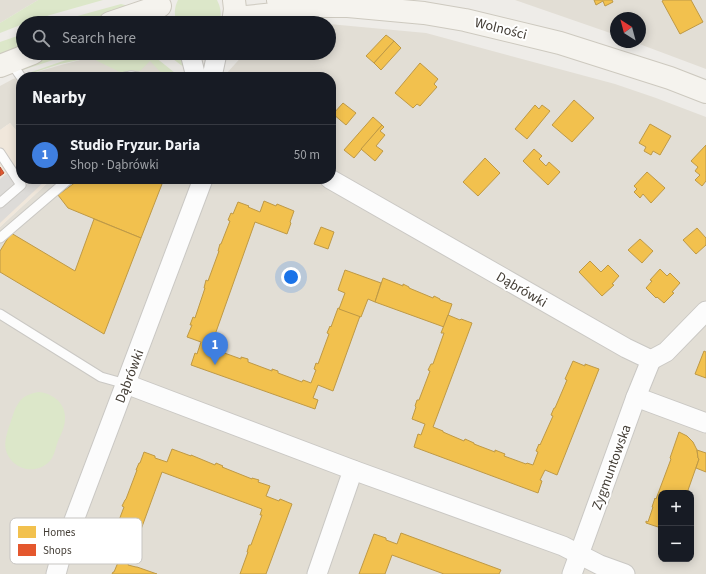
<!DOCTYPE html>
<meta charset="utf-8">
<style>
:root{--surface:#171b24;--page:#20242c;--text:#f1f3f6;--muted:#9ea1a6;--line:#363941;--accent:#7f7a74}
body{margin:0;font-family:"Source Sans 3",sans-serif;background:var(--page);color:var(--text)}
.controls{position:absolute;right:12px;bottom:12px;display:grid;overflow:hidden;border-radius:8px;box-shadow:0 2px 10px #0003}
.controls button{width:36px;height:36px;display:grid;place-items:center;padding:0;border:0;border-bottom:1px solid var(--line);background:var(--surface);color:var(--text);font:20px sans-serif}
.compass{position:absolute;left:610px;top:12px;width:36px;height:36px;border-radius:50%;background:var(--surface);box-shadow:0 2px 10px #0003;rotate:324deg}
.you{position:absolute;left:291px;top:277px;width:14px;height:14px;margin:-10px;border:3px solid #fff;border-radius:50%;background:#1a73e8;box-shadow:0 0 0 6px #1a73e833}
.badge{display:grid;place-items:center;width:26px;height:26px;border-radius:50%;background:var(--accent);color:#fff;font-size:13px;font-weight:700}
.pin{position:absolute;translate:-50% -33px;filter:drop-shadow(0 1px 2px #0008)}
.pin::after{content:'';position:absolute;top:21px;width:14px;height:12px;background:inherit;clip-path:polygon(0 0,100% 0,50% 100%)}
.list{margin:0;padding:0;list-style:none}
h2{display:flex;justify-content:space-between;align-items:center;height:52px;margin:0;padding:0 16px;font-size:17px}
h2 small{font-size:13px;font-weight:400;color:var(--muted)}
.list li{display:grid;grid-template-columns:26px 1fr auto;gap:12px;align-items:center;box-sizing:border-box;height:60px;padding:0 16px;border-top:1px solid var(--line)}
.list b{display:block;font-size:15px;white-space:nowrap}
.list p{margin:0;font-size:13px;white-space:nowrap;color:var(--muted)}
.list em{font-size:13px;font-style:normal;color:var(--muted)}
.icon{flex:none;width:22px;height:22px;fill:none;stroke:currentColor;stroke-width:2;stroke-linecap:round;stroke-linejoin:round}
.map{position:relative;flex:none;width:706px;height:574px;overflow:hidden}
.search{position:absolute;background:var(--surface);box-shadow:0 2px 10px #0003;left:16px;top:16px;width:320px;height:44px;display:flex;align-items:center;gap:10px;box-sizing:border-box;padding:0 14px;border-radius:22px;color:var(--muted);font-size:15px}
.panel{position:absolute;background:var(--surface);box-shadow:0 2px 10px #0003;left:16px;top:72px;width:320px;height:112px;border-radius:16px}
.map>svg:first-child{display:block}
.residential{fill:#e2ded5;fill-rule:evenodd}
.commercial{fill:#f0e7db}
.green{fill:#dce7c9}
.parking{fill:#dddbd8}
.homes{fill:#f2c14e;stroke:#be9946}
.shops{fill:#e4572e;stroke:#b44f30}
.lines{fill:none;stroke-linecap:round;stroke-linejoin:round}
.service-casing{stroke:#cac8c4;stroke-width:11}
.minor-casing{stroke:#cac8c4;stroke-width:21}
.secondary-casing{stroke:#cdc9bf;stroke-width:24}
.service{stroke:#fcfcfc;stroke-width:9}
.minor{stroke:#fcfcfc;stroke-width:19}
.secondary{stroke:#f5f3ee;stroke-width:22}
.labels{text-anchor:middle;stroke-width:4;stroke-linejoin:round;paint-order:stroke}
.street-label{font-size:14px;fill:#433d35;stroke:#fff}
.key{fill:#fff;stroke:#c7c5c2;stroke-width:1}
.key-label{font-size:11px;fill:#433d35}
</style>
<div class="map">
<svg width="706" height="574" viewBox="0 0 706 574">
<rect width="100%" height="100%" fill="#eeece8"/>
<g class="residential">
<path d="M 0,0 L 38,0 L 0,23 Z"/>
<path d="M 515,0 L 706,0 L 706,69 L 634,42 L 640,42 L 640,18 L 616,18 L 616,35 Z"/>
<path d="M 329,24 L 426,33 L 615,84 L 656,98 L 706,117 L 706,574 L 0,574 L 0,227 L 52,179 L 331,179 L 331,77 L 200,77 L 226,74 L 245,53 L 329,53 ZM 661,493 L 691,493 L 691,559 L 661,559 Z"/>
<path d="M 107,53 L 149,53 L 179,77 L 21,77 L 21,136 L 10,123 L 0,130 L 0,86 L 13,79 L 61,65 Z"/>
</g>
<path class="commercial" d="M 10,123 L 21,136 L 21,179 L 52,179 L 0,227 L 0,130 Z"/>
<g class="green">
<path d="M 38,0 L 103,0 L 50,15 L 26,23 L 23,23 L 23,24 L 0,33 L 0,23 Z"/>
<path d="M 178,0 L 217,0 C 221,8 222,15 219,23 L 177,23 C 174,15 174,8 178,0 Z"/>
<path d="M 121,4 L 125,5 L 127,6 L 114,13 L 88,23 L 54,23 L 81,15 Z"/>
<path d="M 23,34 L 23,47 L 0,56 L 0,42 Z"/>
<path d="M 62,53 L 74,53 L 23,70 L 26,64 L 50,56 Z"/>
<path d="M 86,53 L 150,53 L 180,77 L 165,77 L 150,61 L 140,71 L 132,70 L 122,73 L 91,58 L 88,58 L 60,64 L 23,76 L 23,75 Z"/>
<path d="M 165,53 L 178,53 L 181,55 L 189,71 Z"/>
<path d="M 39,392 C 57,394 69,408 64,426 C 63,431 60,436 58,441 C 56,446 55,453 52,458 C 44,471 25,473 14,463 C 0,450 6,436 11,421 C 13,415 15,408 18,404 C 22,396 31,393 39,392 Z"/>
</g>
<path class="parking" d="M 21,162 L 21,179 L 47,179 L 0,223 L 0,179 Z"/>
<g class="homes">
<path d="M 594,0 L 612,0 L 613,2 L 605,6 L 603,1 L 596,5 Z"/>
<path d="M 664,0 L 691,0 L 703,22 L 680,34 L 662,1 Z"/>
<path d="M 386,35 L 394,41 L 374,63 L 366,56 Z"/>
<path d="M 394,41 L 401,48 L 381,70 L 374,63 Z"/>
<path d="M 420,63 L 438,79 L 434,84 L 437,87 L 420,106 L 417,104 L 413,108 L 395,93 Z"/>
<path d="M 574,100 L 594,118 L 572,142 L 552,125 Z"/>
<path d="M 343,103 L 356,113 L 346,125 L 333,114 Z"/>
<path d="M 535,105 L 539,109 L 542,105 L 550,111 L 527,139 L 515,129 Z"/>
<path d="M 373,117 L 382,125 L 354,158 L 344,150 Z"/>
<path d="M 650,124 L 671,136 L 660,155 L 653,151 L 651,155 L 644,151 L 646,147 L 639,143 Z"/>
<path d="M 382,125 L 384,127 L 380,131 L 385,135 L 376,146 L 383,151 L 375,161 L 361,149 Z"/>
<path d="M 706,145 L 706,181 L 702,186 L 695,180 L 700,175 L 695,171 L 698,167 L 691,161 Z"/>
<path d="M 534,149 L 542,156 L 539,159 L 546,166 L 549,162 L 560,172 L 548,185 L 523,161 Z"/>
<path d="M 485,158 L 500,173 L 478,196 L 463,182 Z"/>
<path d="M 647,172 L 665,188 L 651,203 L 643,194 L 640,198 L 634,192 L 637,189 L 634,186 Z"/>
<path d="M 80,179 L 151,179 L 162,184 L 141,238 L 68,208 L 58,195 Z"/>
<path d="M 264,201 L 276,206 L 277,204 L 294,211 L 290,222 L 291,223 L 287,234 L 255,222 L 211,346 L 217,348 L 216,350 L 241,359 L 241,357 L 248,359 L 248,362 L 272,371 L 272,369 L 278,371 L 278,373 L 302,382 L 303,380 L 311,383 L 316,370 L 314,369 L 316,363 L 318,364 L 329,334 L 327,333 L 330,326 L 331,327 L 338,308 L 360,316 L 333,391 L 318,385 L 313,398 L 318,400 L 315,409 L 191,365 L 195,353 L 197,354 L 201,342 L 187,337 L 192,325 L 190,325 L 193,317 L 195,318 L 205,288 L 204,288 L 206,280 L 208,281 L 219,251 L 218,251 L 220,244 L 221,244 L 230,221 L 228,220 L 231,213 L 233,214 L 238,202 L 249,206 L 248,207 L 260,212 Z"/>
<path d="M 94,219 L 141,238 L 104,334 L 0,272 L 0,251 L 11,233 L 75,271 Z"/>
<path d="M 321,227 L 334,232 L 328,249 L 314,244 Z"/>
<path d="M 697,228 L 706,238 L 706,245 L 696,254 L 683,240 Z"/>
<path d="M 640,239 L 653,251 L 642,263 L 628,250 Z"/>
<path d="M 590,261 L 601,272 L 608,265 L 619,276 L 612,284 L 614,285 L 602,296 L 579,272 Z"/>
<path d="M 660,269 L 667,276 L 670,273 L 680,283 L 672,292 L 674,293 L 664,303 L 657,297 L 656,298 L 646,288 L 652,281 L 650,280 Z"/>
<path d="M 345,270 L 381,283 L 375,302 L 368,299 L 361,317 L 339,309 L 345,293 L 338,290 Z"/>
<path d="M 383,278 L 403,286 L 403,284 L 409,287 L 409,288 L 433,298 L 434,296 L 440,299 L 440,300 L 452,304 L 444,327 L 375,302 Z"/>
<path d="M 448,315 L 460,320 L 461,319 L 472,323 L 433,427 L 443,431 L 443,432 L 464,441 L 465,439 L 474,443 L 474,444 L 495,452 L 495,450 L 505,454 L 504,456 L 526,464 L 527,463 L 533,465 L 538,452 L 536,451 L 539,444 L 540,445 L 553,416 L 551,415 L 554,408 L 555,408 L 567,380 L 565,379 L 573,361 L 585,366 L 585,364 L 599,369 L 557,475 L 545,470 L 540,480 L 542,481 L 538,493 L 414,447 L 418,434 L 421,435 L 425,424 L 412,419 L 416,407 L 415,406 L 417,400 L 419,400 L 430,371 L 428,370 L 431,364 L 433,364 L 444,333 L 441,333 Z"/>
<path d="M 704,351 L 706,352 L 706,378 L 695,374 Z"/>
<path d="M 679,432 L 687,436 L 693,442 L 697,450 L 698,458 L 699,459 L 687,493 L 661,493 L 661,528 L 646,523 L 646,521 L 648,522 L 653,507 L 652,507 L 655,498 L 656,499 L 671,459 L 670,458 Z"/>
<path d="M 172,449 L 191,456 L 191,455 L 215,465 L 216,463 L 223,466 L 222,467 L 252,479 L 252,478 L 259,480 L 258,482 L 270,486 L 266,496 L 279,501 L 280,499 L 292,504 L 266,574 L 240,574 L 248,552 L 247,552 L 249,545 L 251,545 L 262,515 L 260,515 L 262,509 L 162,472 L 128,565 L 136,567 L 137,567 L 157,574 L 112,574 L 113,572 L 114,572 L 119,560 L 105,555 L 110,543 L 109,543 L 111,536 L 113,536 L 124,507 L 122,506 L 125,500 L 126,499 L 137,470 L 136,470 L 139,463 L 140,463 L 144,452 L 155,456 L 155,458 L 167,462 Z"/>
<path d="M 697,450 L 706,453 L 706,472 L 696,468 L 699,459 L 698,458 Z"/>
<path d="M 401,533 L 501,570 L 499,574 L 444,574 L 392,555 L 385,574 L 359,574 L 374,534 L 386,538 L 386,540 L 397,544 Z"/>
</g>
<path class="shops" d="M 0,167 L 4,173 L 0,176 Z"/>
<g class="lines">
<g class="service-casing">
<g id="service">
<path d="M 10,61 L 21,77"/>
<path d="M 125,77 L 131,76 L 138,77"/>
<path d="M 0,153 L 21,185 L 0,203"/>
<path d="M 0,238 L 69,179"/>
<path d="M 0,314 L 101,377 L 126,384"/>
</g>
</g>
<g class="minor-casing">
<g id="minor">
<path d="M 190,53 L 196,77"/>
<path d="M 214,77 L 213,72 L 217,53"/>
<path d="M 330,179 L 626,348 L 651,360"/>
<path d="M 651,360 L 666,352 L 706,311"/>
<path d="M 126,384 L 353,470 L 563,546 L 600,565 L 625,574"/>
<path d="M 636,397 L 706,423"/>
<path d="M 56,574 L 62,552 L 203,179"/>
<path d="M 317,574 L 353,470"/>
<path d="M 572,574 L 636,397 L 651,360"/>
</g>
</g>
<g class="secondary-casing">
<g id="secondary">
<path d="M 278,0 L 288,6 L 348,6 L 424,13 L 465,20 L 560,43 L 670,78 L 706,92"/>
<path d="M 234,22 L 246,17 L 275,14 L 288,6"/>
<path d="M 110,23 L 160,6"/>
<path d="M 233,23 L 235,9 L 234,0"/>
<path d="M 0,66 L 33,53"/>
</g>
</g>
<use href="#service" class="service"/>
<use href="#minor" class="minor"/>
<use href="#secondary" class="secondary"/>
</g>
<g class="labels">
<g class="street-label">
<text transform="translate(501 28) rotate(14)" y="5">Wolności</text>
<text transform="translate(522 289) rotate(30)" y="5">Dąbrówki</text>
<text transform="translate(129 376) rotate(-69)" y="5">Dąbrówki</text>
<text transform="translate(611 467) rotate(-70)" y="5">Zygmuntowska</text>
</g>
</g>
<rect x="10" y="518" width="132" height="46" rx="6" class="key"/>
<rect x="18" y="526" width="18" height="12" fill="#f2c14e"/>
<rect x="18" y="544" width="18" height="12" fill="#e4572e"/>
<g class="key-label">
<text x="43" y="536">Homes</text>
<text x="43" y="554">Shops</text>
</g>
</svg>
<div class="controls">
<button>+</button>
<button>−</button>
</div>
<svg class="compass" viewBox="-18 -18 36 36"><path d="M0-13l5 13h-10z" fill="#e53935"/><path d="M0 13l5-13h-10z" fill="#9ea1a6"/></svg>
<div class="you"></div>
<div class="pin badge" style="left:215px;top:365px;background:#3f7fe0">1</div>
<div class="search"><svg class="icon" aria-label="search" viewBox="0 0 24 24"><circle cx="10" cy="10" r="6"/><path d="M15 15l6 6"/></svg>Search here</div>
<section class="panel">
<h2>Nearby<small></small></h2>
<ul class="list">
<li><span class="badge" style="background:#3f7fe0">1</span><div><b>Studio Fryzur. Daria</b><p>Shop · Dąbrówki</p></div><em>50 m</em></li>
</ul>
</section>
</div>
